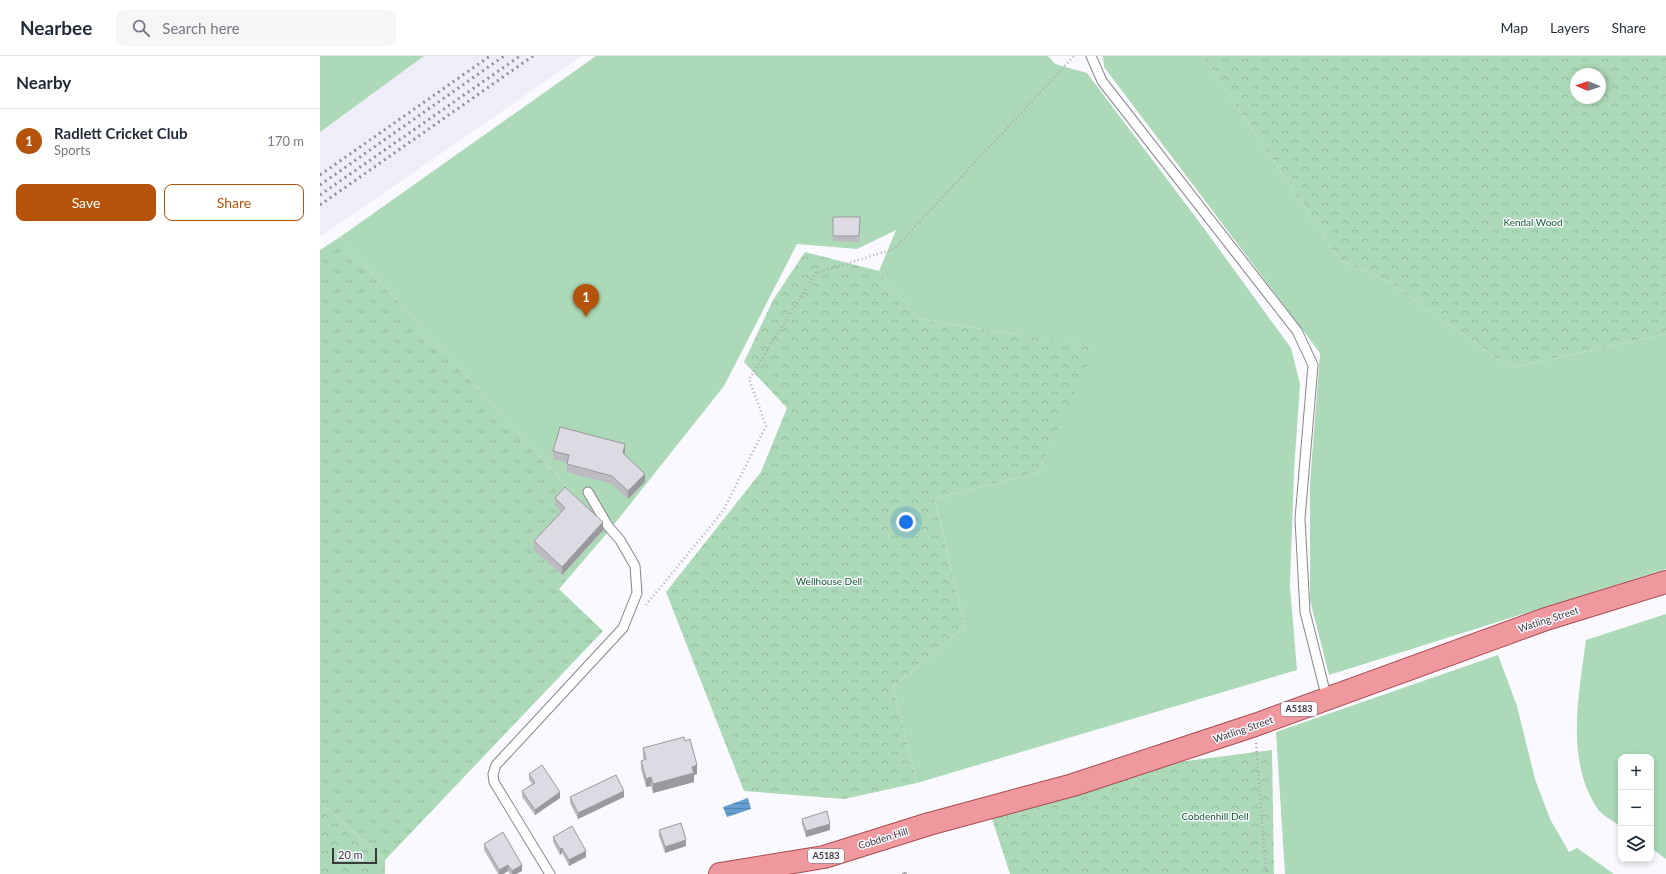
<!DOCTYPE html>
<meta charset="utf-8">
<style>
:root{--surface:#fff;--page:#f6f6f7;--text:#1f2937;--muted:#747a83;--line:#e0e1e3;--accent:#b45309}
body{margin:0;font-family:Lato,sans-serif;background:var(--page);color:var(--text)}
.controls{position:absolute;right:12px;bottom:12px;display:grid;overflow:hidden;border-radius:8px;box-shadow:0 2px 6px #0003}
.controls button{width:36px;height:36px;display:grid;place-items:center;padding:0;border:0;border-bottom:1px solid var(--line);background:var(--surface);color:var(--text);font:20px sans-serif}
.compass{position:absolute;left:1250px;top:12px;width:36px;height:36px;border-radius:50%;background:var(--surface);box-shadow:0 2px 6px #0003;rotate:272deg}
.scale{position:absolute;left:12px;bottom:10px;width:45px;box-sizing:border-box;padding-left:4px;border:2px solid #3a393c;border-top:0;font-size:11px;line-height:14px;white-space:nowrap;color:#3a393c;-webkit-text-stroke:3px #faf9ff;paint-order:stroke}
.you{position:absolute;left:586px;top:466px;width:14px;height:14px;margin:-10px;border:3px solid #fff;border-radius:50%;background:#1a73e8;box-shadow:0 0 0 6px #1a73e833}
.badge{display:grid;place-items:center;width:26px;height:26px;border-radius:50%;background:var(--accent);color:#fff;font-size:13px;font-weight:700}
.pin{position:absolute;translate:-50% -33px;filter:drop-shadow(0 1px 2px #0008)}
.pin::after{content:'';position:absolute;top:21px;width:14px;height:12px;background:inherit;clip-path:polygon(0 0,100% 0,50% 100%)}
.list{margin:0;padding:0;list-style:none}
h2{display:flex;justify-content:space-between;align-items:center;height:52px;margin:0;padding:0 16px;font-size:17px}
h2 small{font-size:13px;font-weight:400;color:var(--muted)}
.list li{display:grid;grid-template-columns:26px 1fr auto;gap:12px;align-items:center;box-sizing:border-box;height:64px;padding:0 16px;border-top:1px solid var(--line)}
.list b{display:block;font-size:15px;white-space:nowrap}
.list p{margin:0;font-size:13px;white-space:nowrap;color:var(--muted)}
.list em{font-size:13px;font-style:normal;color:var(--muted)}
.actions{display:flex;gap:8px;padding:12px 16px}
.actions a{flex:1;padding:9px 0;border:1px solid var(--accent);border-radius:8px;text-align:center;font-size:14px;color:var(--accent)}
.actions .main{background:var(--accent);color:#fff}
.icon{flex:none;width:22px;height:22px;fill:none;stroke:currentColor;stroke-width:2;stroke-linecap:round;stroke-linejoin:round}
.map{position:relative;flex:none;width:1346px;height:818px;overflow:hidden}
header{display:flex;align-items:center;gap:24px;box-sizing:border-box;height:56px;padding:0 20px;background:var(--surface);border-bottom:1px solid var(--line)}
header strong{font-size:19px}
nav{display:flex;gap:22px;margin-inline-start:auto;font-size:14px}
.search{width:280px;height:36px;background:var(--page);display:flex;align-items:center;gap:10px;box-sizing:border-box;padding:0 14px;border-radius:8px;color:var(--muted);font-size:15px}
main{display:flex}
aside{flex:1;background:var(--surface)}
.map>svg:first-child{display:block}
.built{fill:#efedf9}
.grass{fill:#acd9b7}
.forest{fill:url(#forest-crowns);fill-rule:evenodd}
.park{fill:url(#park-tufts)}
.water{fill:url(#water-rules)}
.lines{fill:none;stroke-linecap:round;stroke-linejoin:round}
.service-casing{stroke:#87858c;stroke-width:11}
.primary-casing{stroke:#a94b50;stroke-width:24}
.path{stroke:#aeadb2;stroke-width:2.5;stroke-dasharray:1 3;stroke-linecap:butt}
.service{stroke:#fff;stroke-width:9}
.primary{stroke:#ef989d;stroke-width:22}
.rail{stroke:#908f93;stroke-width:3;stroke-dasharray:2 4;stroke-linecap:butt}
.wall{fill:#bdbbc2}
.shaded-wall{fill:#9a999e}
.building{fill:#dcdae2;stroke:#9a999e}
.labels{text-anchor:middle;stroke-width:3;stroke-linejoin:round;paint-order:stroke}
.shield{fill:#faf9ff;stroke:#747376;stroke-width:1}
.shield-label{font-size:9px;font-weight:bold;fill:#3a393c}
.park-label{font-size:10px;fill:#115c30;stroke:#faf9ff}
.street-label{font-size:10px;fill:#3a393c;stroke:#faf9ff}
</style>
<header>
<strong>Nearbee</strong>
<div class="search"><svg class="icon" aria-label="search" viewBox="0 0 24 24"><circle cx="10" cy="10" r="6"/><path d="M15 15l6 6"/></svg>Search here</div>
<nav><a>Map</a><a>Layers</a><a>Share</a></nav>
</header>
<main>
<aside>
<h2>Nearby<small></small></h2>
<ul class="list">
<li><span class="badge">1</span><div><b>Radlett Cricket Club</b><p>Sports</p></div><em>170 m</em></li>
</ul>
<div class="actions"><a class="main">Save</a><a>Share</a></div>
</aside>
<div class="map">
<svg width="1346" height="818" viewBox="0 0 1346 818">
<defs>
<pattern id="forest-crowns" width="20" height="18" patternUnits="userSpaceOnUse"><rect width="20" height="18" fill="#acd9b7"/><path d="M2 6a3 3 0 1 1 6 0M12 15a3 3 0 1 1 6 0" fill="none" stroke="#95bb9e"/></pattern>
<pattern id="park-tufts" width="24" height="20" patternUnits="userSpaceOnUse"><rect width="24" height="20" fill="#acd9b7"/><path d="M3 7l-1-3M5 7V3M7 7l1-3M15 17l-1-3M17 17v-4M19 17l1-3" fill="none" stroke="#95bb9e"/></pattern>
<pattern id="water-rules" width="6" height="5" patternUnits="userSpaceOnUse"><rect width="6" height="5" fill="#659fd2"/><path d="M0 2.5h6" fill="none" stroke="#5483ac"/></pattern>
</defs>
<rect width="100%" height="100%" fill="#faf9ff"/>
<path class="built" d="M 104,0 L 262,0 L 0,181 L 0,76 Z"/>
<g class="grass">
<path d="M 0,0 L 104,0 L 0,76 Z"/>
<path d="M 276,0 L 728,0 L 735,8 L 767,17 L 883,171 L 971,292 L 980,328 L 974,415 L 970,530 L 977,614 L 597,727 L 573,631 L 645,571 L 615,443 L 718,416 L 775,291 L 599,263 L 559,215 L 576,174 L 537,193 L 477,188 L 404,330 L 288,476 L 20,181 Z"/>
<path d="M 783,0 L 883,0 L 1020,204 L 1069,226 L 1190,312 L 1346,278 L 1346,513 L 1009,619 L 990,544 L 990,428 L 1000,297 L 784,11 Z"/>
<path d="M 1346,558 L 1346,803 L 1331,792 L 1331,701 L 1301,701 L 1301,771 C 1294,765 1281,759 1277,752 C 1245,703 1259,638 1266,584 Z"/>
<path d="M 1178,599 L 1197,650 L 1215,723 L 1230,763 L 1249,796 L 1257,792 L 1294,818 L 965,818 L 956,676 Z"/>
</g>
<g class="forest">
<path d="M 883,0 L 1346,0 L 1346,278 L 1190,312 L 1069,226 L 1020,204 ZM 1256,18 L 1280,18 L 1280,42 L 1256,42 Z"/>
<path d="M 485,196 L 559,215 L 599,263 L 776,291 L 718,416 L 615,443 L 645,571 L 573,631 L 597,727 L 524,743 L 424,735 L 346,536 L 441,416 L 467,352 L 424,306 L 453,244 Z"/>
<path d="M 952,694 L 954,818 L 690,818 L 672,763 L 858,706 Z"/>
<path d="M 0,746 L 65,804 L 65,818 L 0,818 Z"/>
</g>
<path class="park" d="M 20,181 L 288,476 L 239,533 L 283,575 L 65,804 L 0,746 L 0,194 Z"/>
<path class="water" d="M 428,742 L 431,753 L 407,761 L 403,751 Z"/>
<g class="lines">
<g class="service-casing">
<g id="service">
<path d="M 771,0 L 782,25 L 977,275 L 993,309 L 980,463 L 985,556 L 1007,643"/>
<path d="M 230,818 L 174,726 L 173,718 L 176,709 L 303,572 L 317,537 L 315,510 L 300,484 L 288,470 L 268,436"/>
</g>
</g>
<g class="primary-casing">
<path id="primary" d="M 400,818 L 504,801 L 609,768 L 753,729 L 935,669 L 1226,563 L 1346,526"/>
</g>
<g class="path">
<path d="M 326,549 L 403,455 L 446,370 L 429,323 L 496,217 L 574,193 L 754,0"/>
<path d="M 936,687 L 946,818"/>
</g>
<use href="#service" class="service"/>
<use href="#primary" class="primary"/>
<g class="rail">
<path d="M 0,119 L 170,0"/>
<path d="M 0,129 L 184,0"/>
<path d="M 0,139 L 200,0"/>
<path d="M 0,149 L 213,0"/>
</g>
</g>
<g class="wall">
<path d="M 513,161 L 540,161 L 539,186 L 513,185 Z"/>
<path d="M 233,395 L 305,396 L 304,398 L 325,426 L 308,443 L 292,428 L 247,416 L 247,407 L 233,403 Z"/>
<path d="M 235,442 L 283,474 L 242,519 L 214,494 L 214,485 L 241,456 L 235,450 Z"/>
<path d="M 365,685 L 377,718 L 374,719 L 374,726 L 333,737 L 331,730 L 326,731 L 321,713 L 321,705 L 324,704 L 323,701 L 323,692 Z"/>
<path d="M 209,718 L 240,742 L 215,759 L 202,741 L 202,735 L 212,728 L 209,724 Z"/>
<path d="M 250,741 L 304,741 L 258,763 L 250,747 Z"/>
<path d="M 482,763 L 510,774 L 486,781 L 482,768 Z"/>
<path d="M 339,774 L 366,790 L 345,797 L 339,780 Z"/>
<path d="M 233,781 L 266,801 L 249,810 L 242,797 L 240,799 L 233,786 Z"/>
<path d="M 164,788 L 202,815 L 196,818 L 190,818 L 188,815 L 183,818 L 178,818 L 164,794 Z"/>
</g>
<g class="shaded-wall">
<path d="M 305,388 L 305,396 L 303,405 L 303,397 Z"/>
<path d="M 325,418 L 325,426 L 308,443 L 308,435 Z"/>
<path d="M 283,466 L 283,474 L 242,519 L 242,511 Z"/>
<path d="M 377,709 L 377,718 L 374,719 L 374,726 L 333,737 L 333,728 L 372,711 Z"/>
<path d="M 331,721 L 331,730 L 326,731 L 326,723 Z"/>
<path d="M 304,735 L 304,741 L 258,763 L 258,757 Z"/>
<path d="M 240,736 L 240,742 L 215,759 L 215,754 Z"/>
<path d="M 510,768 L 510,774 L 486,781 L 486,775 Z"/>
<path d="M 366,784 L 366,790 L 345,797 L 345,791 Z"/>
<path d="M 242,792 L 242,797 L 240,799 L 240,793 Z"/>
<path d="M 266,795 L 266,801 L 249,810 L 249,804 Z"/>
<path d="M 188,809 L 188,815 L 183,818 L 179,818 L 179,814 Z"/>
<path d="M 202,809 L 202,815 L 196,818 L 192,818 L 192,815 Z"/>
</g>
<g class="building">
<path d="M 513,161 L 540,161 L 539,180 L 513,180 Z"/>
<path d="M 240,371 L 305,388 L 303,397 L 325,418 L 308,435 L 292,420 L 247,408 L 249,399 L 233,395 Z"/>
<path d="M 245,431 L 283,466 L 242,511 L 214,485 L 245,452 L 235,442 Z"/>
<path d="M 364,681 L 365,685 L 370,683 L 377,709 L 372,711 L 374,717 L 333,728 L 331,721 L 326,723 L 321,705 L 326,703 L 323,692 Z"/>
<path d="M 222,709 L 240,736 L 215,754 L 202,735 L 215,727 L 209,718 Z"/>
<path d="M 296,719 L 304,735 L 258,757 L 250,741 Z"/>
<path d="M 507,755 L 510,768 L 486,775 L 482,763 Z"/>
<path d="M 361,767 L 366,784 L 345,791 L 339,774 Z"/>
<path d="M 252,770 L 266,795 L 249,804 L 242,792 L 240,793 L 233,781 Z"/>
<path d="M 183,776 L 202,809 L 192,815 L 188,809 L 179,814 L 164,788 Z"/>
<path d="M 585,816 L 587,818 L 582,818 Z"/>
</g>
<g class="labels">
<g class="shield">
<rect x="961" y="646" width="36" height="14" rx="3"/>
<rect x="488" y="793" width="36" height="14" rx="3"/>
</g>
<g class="shield-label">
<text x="979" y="656">A5183</text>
<text x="506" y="803">A5183</text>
</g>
<g class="park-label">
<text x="1213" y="170">Kendal Wood</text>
<text x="509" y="529">Wellhouse Dell</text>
<text x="895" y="764">Cobdenhill Dell</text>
</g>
<g class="street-label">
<text transform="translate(1228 563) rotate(-18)" y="4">Watling Street</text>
<text transform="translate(923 673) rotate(-19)" y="4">Watling Street</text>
<text transform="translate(563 782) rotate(-17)" y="4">Cobden Hill</text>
</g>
</g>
</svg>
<div class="controls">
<button>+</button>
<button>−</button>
<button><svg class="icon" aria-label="layers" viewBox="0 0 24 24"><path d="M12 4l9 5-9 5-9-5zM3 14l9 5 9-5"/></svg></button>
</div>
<svg class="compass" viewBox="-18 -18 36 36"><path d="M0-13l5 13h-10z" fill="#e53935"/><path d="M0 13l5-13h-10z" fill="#747a83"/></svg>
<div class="scale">20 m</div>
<div class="you"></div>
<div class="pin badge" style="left:266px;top:261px">1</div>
</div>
</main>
